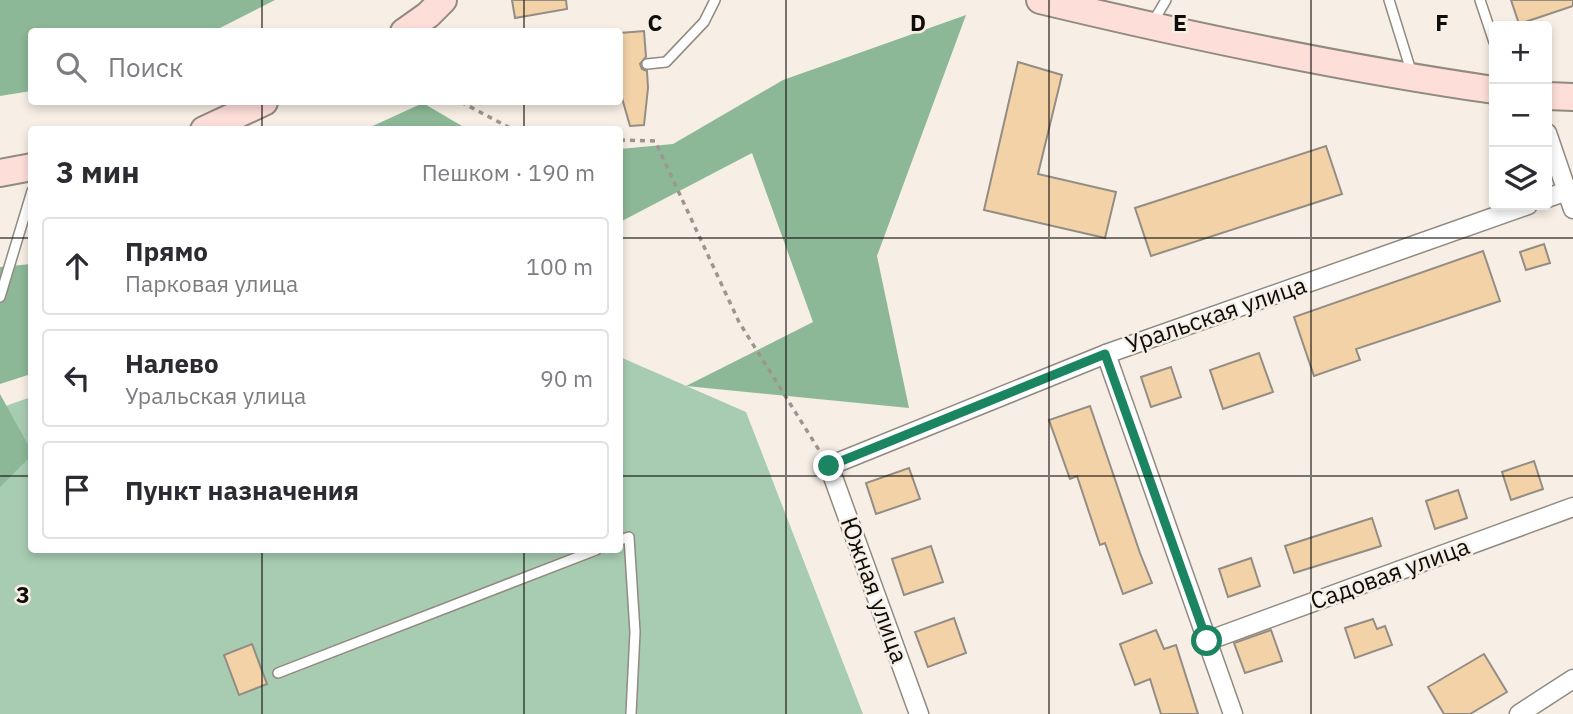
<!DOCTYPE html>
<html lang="ru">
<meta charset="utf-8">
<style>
:root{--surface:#fff;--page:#f2f2f3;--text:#2b2b33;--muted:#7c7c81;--line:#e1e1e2}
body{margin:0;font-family:"IBM Plex Sans",sans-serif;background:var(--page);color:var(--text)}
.controls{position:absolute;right:21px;top:21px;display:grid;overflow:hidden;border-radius:7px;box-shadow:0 4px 10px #0003}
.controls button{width:63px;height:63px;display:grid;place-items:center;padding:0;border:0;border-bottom:2px solid var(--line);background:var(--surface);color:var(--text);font:35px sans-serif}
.stop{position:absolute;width:21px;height:21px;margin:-16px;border:5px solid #1b8460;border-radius:50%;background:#fff}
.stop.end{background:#1b8460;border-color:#fff;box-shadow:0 2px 7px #0008}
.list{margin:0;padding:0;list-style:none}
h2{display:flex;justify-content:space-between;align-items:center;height:91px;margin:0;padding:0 28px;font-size:30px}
h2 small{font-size:23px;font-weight:400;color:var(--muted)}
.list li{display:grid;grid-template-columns:46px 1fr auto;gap:21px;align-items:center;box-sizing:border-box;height:98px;margin:0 14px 14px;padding:0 14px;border:2px solid var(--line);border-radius:7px}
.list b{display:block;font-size:26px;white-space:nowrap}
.list p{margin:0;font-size:23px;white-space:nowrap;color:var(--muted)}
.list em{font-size:23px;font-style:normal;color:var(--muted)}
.icon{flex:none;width:38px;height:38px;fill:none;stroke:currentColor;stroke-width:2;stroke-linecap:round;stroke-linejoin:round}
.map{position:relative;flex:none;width:1573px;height:714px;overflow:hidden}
.search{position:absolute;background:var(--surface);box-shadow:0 4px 10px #0003;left:28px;top:28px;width:595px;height:77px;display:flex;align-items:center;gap:18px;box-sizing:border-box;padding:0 24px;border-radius:7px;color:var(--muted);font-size:26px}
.panel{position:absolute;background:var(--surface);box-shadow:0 4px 10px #0003;left:28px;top:126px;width:595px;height:427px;border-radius:7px}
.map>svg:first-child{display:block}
.green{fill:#a8ccb1}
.forest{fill:#8cb897}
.building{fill:#f3d2a8;stroke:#948d84;stroke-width:2}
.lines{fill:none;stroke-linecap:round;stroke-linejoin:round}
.lane-casing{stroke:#918a81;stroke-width:12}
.street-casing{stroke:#918a81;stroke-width:21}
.secondary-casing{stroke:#918a81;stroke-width:30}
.path{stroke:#9c968f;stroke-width:3.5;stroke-dasharray:5 5;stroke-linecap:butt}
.lane{stroke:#fff;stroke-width:9}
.street{stroke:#fff;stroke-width:18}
.secondary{stroke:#fdded9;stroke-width:26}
.route{stroke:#1b8460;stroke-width:9}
.grid{fill:none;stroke:#0f0d09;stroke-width:2;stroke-opacity:0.55}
.labels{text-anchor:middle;stroke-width:5;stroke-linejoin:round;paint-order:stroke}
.street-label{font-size:24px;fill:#0f0d09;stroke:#f7efe5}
.grid-label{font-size:23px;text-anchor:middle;font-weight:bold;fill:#0f0d09;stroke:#f7efe5;stroke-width:5;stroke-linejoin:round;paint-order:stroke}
</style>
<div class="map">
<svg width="1573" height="714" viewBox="0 0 1573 714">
<rect width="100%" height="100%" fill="#f7efe5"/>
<path class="green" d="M 620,357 L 746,412 L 863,714 L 0,714 L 0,408 L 31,397 L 32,550 L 620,550 Z"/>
<g class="forest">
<path d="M 0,0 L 275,0 L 214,31 L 32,32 L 31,91 L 0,96 Z"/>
<path d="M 966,15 L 877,256 L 909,408 L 686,386 L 813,322 L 752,153 L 620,222 L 620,149 L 673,144 L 783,80 Z"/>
<path d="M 423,103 L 467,129 L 366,129 Z"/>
<path d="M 31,264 L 31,374 L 0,384 L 0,267 Z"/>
<path d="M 0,394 L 32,452 L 31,456 L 0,487 Z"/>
</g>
<g class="building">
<path d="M 512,0 L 566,0 L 567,9 L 515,18 Z"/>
<path d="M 1511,0 L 1573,0 L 1573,6 L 1519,24 Z"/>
<path d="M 644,31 L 646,57 L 640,64 L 642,69 L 647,71 L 648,88 L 644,125 L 630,126 L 620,91 L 620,33 Z"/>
<path d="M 1018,62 L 1062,75 L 1038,174 L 1116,192 L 1105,238 L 984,210 Z"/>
<path d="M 1326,146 L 1342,194 L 1151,256 L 1135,208 Z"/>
<path d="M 1544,244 L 1550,263 L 1526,270 L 1520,252 Z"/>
<path d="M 1483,251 L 1500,301 L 1356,349 L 1360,360 L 1314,376 L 1294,317 Z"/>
<path d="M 1259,353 L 1273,392 L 1223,409 L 1210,370 Z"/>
<path d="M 1171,367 L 1181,397 L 1151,407 L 1141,377 Z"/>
<path d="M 1090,406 L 1140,553 L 1152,583 L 1123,594 L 1105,543 L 1100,545 L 1077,476 L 1070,479 L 1049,420 Z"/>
<path d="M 1534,461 L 1543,489 L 1511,500 L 1502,472 Z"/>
<path d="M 909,468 L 920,499 L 876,514 L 866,483 Z"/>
<path d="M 1458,490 L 1467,518 L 1435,529 L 1426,501 Z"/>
<path d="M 1372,518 L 1381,546 L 1294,573 L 1285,546 Z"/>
<path d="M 931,546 L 943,582 L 904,595 L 892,559 Z"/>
<path d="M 1251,558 L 1260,586 L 1228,597 L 1219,569 Z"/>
<path d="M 954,618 L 966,653 L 928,667 L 915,632 Z"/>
<path d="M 1373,619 L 1377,629 L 1385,626 L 1392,645 L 1355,658 L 1345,628 Z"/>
<path d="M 1156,630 L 1164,649 L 1176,645 L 1198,714 L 1161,714 L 1150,679 L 1135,685 L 1120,644 Z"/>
<path d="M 1271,630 L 1282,661 L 1245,673 L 1234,643 Z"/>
<path d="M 252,644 L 267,684 L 239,695 L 224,655 Z"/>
<path d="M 1484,654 L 1507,692 L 1470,714 L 1444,714 L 1428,687 Z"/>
</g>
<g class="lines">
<g class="lane-casing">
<g id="lane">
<path d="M 1389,0 L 1412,74"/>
<path d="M 1480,0 L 1494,42"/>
<path d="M 1153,22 L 1166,0"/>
<path d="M 647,64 L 666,62 L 704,22 L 715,0"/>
<path d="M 0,297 L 32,191"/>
<path d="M 620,540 L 629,537 L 635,632 L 631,714"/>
<path d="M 278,673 L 596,550"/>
</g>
</g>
<g class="street-casing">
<g id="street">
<path d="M 1547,133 L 1573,209"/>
<path d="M 1547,198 L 1573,189"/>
<path d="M 1106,354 L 1233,714"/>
<path d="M 1207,641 L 1573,507"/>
<path d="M 919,714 L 829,466 L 1106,354 L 1528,205"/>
<path d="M 1519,714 L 1573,679"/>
</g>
</g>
<g class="secondary-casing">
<g id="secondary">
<path d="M 1040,0 C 1190,36 1342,68 1494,90"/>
<path d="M 404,32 L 428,15 L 443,0"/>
<path d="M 1547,96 L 1573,97"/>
<path d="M 204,130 L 264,102"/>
<path d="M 0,173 L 32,167"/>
</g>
</g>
<g class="path">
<path d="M 461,102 L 514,130"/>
<path d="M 620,140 L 655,141 L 739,322 L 819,450"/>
</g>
<use href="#lane" class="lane"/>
<use href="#street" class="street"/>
<use href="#secondary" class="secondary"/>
</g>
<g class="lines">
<path class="route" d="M 829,466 L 1105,354 L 1207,641"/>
</g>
<path class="grid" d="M 262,0 L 262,32M 524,0 L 524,32M 786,0 L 786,714M 1049,0 L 1049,714M 1311,0 L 1311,714M 262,102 L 262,130M 524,102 L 524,130M 0,238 L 32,238M 620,238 L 1573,238M 0,476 L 32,476M 620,476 L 1573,476M 262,550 L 262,714M 524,550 L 524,714"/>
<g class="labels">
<g class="street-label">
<text transform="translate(1216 315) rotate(-19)" y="8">Уральская улица</text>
<text transform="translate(1390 574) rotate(-20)" y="8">Садовая улица</text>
<text transform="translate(874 590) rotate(70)" y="8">Южная улица</text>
</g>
</g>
<g class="grid-label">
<text x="655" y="31">C</text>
<text x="918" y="31">D</text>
<text x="1180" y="31">E</text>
<text x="1442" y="31">F</text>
<text x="23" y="603">3</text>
</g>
</svg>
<div class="controls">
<button>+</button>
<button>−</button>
<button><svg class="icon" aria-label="layers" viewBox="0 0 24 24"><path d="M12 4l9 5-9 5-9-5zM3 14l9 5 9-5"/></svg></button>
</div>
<div class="stop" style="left:1207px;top:641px"></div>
<div class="stop end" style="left:829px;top:466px"></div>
<div class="search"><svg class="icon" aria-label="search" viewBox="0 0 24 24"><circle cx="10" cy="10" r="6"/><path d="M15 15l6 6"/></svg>Поиск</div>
<section class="panel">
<h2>3 мин<small>Пешком · 190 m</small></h2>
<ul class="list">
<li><svg class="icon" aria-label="ahead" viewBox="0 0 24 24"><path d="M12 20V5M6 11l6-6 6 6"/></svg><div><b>Прямо</b><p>Парковая улица</p></div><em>100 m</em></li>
<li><svg class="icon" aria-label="left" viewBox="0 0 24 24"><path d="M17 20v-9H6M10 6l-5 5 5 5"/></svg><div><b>Налево</b><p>Уральская улица</p></div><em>90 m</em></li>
<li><svg class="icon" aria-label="arrive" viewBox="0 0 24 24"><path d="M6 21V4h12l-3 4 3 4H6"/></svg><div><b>Пункт назначения</b></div></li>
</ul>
</section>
</div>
